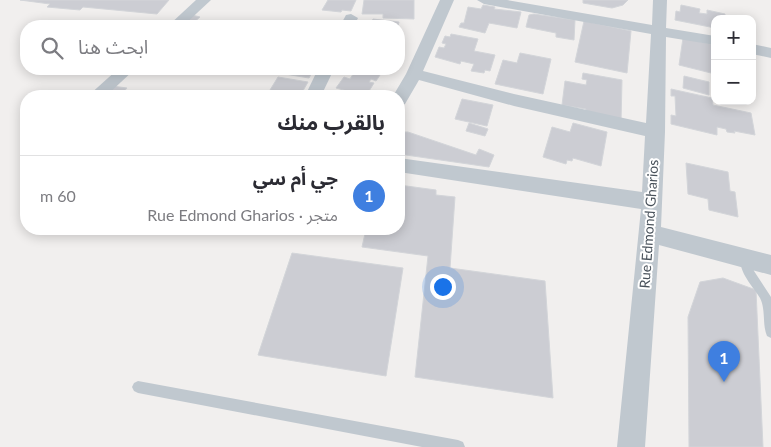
<!DOCTYPE html>
<html lang="ar">
<meta charset="utf-8">
<style>
:root{--surface:#fff;--page:#f2f2f3;--text:#2b2b33;--muted:#7c7c81;--line:#e1e1e2;--accent:#276bd2}
body{margin:0;font-family:Lato,"Noto Sans Arabic",sans-serif;background:var(--page);color:var(--text);direction:rtl}
.controls{position:absolute;right:15px;top:15px;display:grid;overflow:hidden;border-radius:10px;box-shadow:0 2px 12px #0003}
.controls button{width:45px;height:45px;display:grid;place-items:center;padding:0;border:0;border-bottom:1px solid var(--line);background:var(--surface);color:var(--text);font:25px sans-serif}
.you{position:absolute;left:442px;top:286px;width:18px;height:18px;margin:-12px;border:4px solid #fff;border-radius:50%;background:#1a73e8;box-shadow:0 0 0 8px #1a73e833}
.badge{display:grid;place-items:center;width:32px;height:32px;border-radius:50%;background:var(--accent);color:#fff;font-size:16px;font-weight:700}
.pin{position:absolute;translate:-50% -41px;filter:drop-shadow(0 1px 2px #0008)}
.pin::after{content:'';position:absolute;top:26px;width:18px;height:15px;background:inherit;clip-path:polygon(0 0,100% 0,50% 100%)}
.list{margin:0;padding:0;list-style:none}
h2{display:flex;justify-content:space-between;align-items:center;height:65px;margin:0;padding:0 20px;font-size:21px}
h2 small{font-size:16px;font-weight:400;color:var(--muted)}
.list li{display:grid;grid-template-columns:32px 1fr auto;gap:15px;align-items:center;box-sizing:border-box;height:80px;padding:0 20px;border-top:1px solid var(--line)}
.list b{display:block;font-size:19px;white-space:nowrap}
.list p{margin:0;font-size:16px;white-space:nowrap;color:var(--muted)}
.list em{font-size:16px;font-style:normal;color:var(--muted)}
.icon{flex:none;width:28px;height:28px;fill:none;stroke:currentColor;stroke-width:2;stroke-linecap:round;stroke-linejoin:round}
.map{position:relative;flex:none;width:771px;height:447px;overflow:hidden;direction:ltr}
.search{position:absolute;background:var(--surface);box-shadow:0 2px 12px #0003;left:20px;top:20px;width:385px;height:55px;display:flex;align-items:center;gap:12px;box-sizing:border-box;padding:0 18px;border-radius:20px;color:var(--muted);font-size:19px}
.panel{position:absolute;background:var(--surface);box-shadow:0 2px 12px #0003;left:20px;top:90px;width:385px;height:145px;border-radius:20px;direction:rtl}
.map>svg:first-child{display:block}
.building{fill:#cccdd3;stroke:#d3d5d9}
.lines{fill:none;stroke-linecap:round;stroke-linejoin:round}
.lane{fill:#c0c8cf;fill-rule:evenodd}
.street{fill:#c0c8cf;fill-rule:evenodd}
.labels{text-anchor:middle;stroke-width:4;stroke-linejoin:round;paint-order:stroke}
.street-label{font-size:14px;fill:#48515a;stroke:#fff}
</style>
<div class="map">
<svg width="771" height="447" viewBox="0 0 771 447">
<rect width="100%" height="100%" fill="#f1efee"/>
<g class="building">
<path d="M 20,0 L 169,0 L 157,14 L 83,7 L 80,10 L 47,7 L 50,4 Z"/>
<path d="M 328,0 L 356,0 L 351,11 L 342,10 L 341,12 L 322,10 Z"/>
<path d="M 364,0 L 414,0 L 414,19 L 383,18 L 383,14 L 362,14 Z"/>
<path d="M 583,0 L 628,0 L 623,5 L 612,8 L 583,3 Z"/>
<path d="M 483,5 L 495,7 L 494,9 L 521,12 L 517,28 L 489,23 L 485,33 L 459,27 L 461,23 L 464,23 L 468,7 L 481,9 Z"/>
<path d="M 681,5 L 700,9 L 699,13 L 707,14 L 707,10 L 725,14 L 725,19 L 715,19 L 715,28 L 675,20 L 676,11 L 680,12 Z"/>
<path d="M 534,14 L 575,20 L 574,40 L 556,37 L 556,33 L 526,27 L 529,15 Z"/>
<path d="M 192,15 L 200,17 L 190,26 L 179,26 Z"/>
<path d="M 373,19 L 399,22 L 398,26 L 367,26 L 368,24 L 371,24 Z"/>
<path d="M 584,21 L 631,31 L 627,73 L 575,62 Z"/>
<path d="M 68,22 L 111,26 L 64,26 Z"/>
<path d="M 316,22 L 340,24 L 339,26 L 309,26 L 314,26 Z"/>
<path d="M 451,34 L 478,39 L 474,51 L 495,55 L 490,71 L 485,70 L 484,73 L 471,71 L 474,64 L 461,61 L 460,64 L 435,57 L 439,47 L 444,48 L 446,44 L 442,43 L 445,36 L 450,37 Z"/>
<path d="M 683,38 L 715,45 L 715,74 L 679,65 Z"/>
<path d="M 520,53 L 551,59 L 543,94 L 495,84 L 503,60 L 517,63 Z"/>
<path d="M 314,69 L 309,78 L 285,74 L 287,70 L 280,70 Z"/>
<path d="M 353,69 L 384,69 L 376,81 L 371,79 L 369,82 L 374,83 L 366,96 L 336,88 L 344,77 L 350,79 L 355,71 L 351,71 Z"/>
<path d="M 583,73 L 622,80 L 621,122 L 585,115 L 586,109 L 562,105 L 565,81 L 586,85 L 587,80 L 582,79 Z"/>
<path d="M 684,76 L 709,82 L 709,95 L 683,88 Z"/>
<path d="M 278,77 L 308,82 L 300,96 L 271,96 L 275,91 L 270,90 Z"/>
<path d="M 112,86 L 127,88 L 120,96 L 104,96 Z"/>
<path d="M 671,89 L 712,98 L 713,105 L 751,113 L 755,135 L 734,131 L 735,133 L 727,132 L 726,129 L 717,127 L 717,135 L 671,124 L 671,115 L 676,116 L 675,96 L 671,96 Z"/>
<path d="M 462,99 L 493,105 L 487,126 L 455,119 Z"/>
<path d="M 469,123 L 488,129 L 485,136 L 466,131 Z"/>
<path d="M 573,123 L 607,132 L 601,166 L 573,158 L 572,161 L 567,160 L 566,164 L 543,157 L 552,127 L 570,132 Z"/>
<path d="M 399,132 L 408,132 L 476,155 L 479,149 L 494,155 L 489,167 L 399,154 Z"/>
<path d="M 686,163 L 728,172 L 730,191 L 735,192 L 738,217 L 709,210 L 708,199 L 688,194 Z"/>
<path d="M 399,185 L 436,190 L 436,195 L 455,197 L 450,268 L 545,281 L 553,398 L 415,377 L 428,256 L 362,247 L 366,229 L 399,229 Z"/>
<path d="M 292,253 L 403,268 L 386,376 L 258,355 Z"/>
<path d="M 723,278 L 756,290 L 763,447 L 689,447 L 688,317 L 700,282 Z"/>
</g>
<g class="lines">
<g class="lane">
<path d="M 746,254 L 750,256 L 754,271 L 771,297 L 771,338 L 767,336 C 762,324 766,310 760,298 C 753,286 736,270 742,256 Z"/>
<path d="M 138,381 L 458,440 L 463,442 L 465,447 L 422,447 L 138,393 L 134,391 L 132,387 L 134,383 Z"/>
</g>
<g class="street">
<path d="M 196,0 L 211,0 L 183,26 L 168,26 Z"/>
<path d="M 440,0 L 454,0 L 423,71 L 514,94 L 646,123 L 651,34 L 484,4 L 477,0 L 507,0 L 652,25 L 653,0 L 667,0 L 666,28 L 715,36 L 715,45 L 666,37 L 665,132 L 661,227 L 771,255 L 771,275 L 659,245 L 645,447 L 617,447 L 641,209 L 399,172 L 399,158 L 642,192 L 645,136 L 514,106 L 419,80 L 405,104 L 399,106 L 399,96 L 393,96 L 406,74 Z"/>
<path d="M 351,14 L 358,18 L 354,26 L 340,26 L 346,15 Z"/>
<path d="M 752,44 L 771,48 L 771,58 L 752,54 Z"/>
<path d="M 118,69 L 135,69 L 106,96 L 88,96 Z"/>
<path d="M 318,69 L 334,69 L 321,96 L 305,96 Z"/>
</g>
</g>
<g class="labels">
<g class="street-label">
<text transform="translate(649 224) rotate(-86)" y="5">Rue Edmond Gharios</text>
</g>
</g>
</svg>
<div class="controls">
<button>+</button>
<button>−</button>
</div>
<div class="you"></div>
<div class="pin badge" style="left:724px;top:382px;background:#3f7fe0">1</div>
<div class="search"><svg class="icon" aria-label="search" viewBox="0 0 24 24"><circle cx="10" cy="10" r="6"/><path d="M15 15l6 6"/></svg>ابحث هنا</div>
<section class="panel">
<h2>بالقرب منك<small></small></h2>
<ul class="list">
<li><span class="badge" style="background:#3f7fe0">1</span><div><b>جي أم سي</b><p>متجر · Rue Edmond Gharios</p></div><em>60 m</em></li>
</ul>
</section>
</div>
